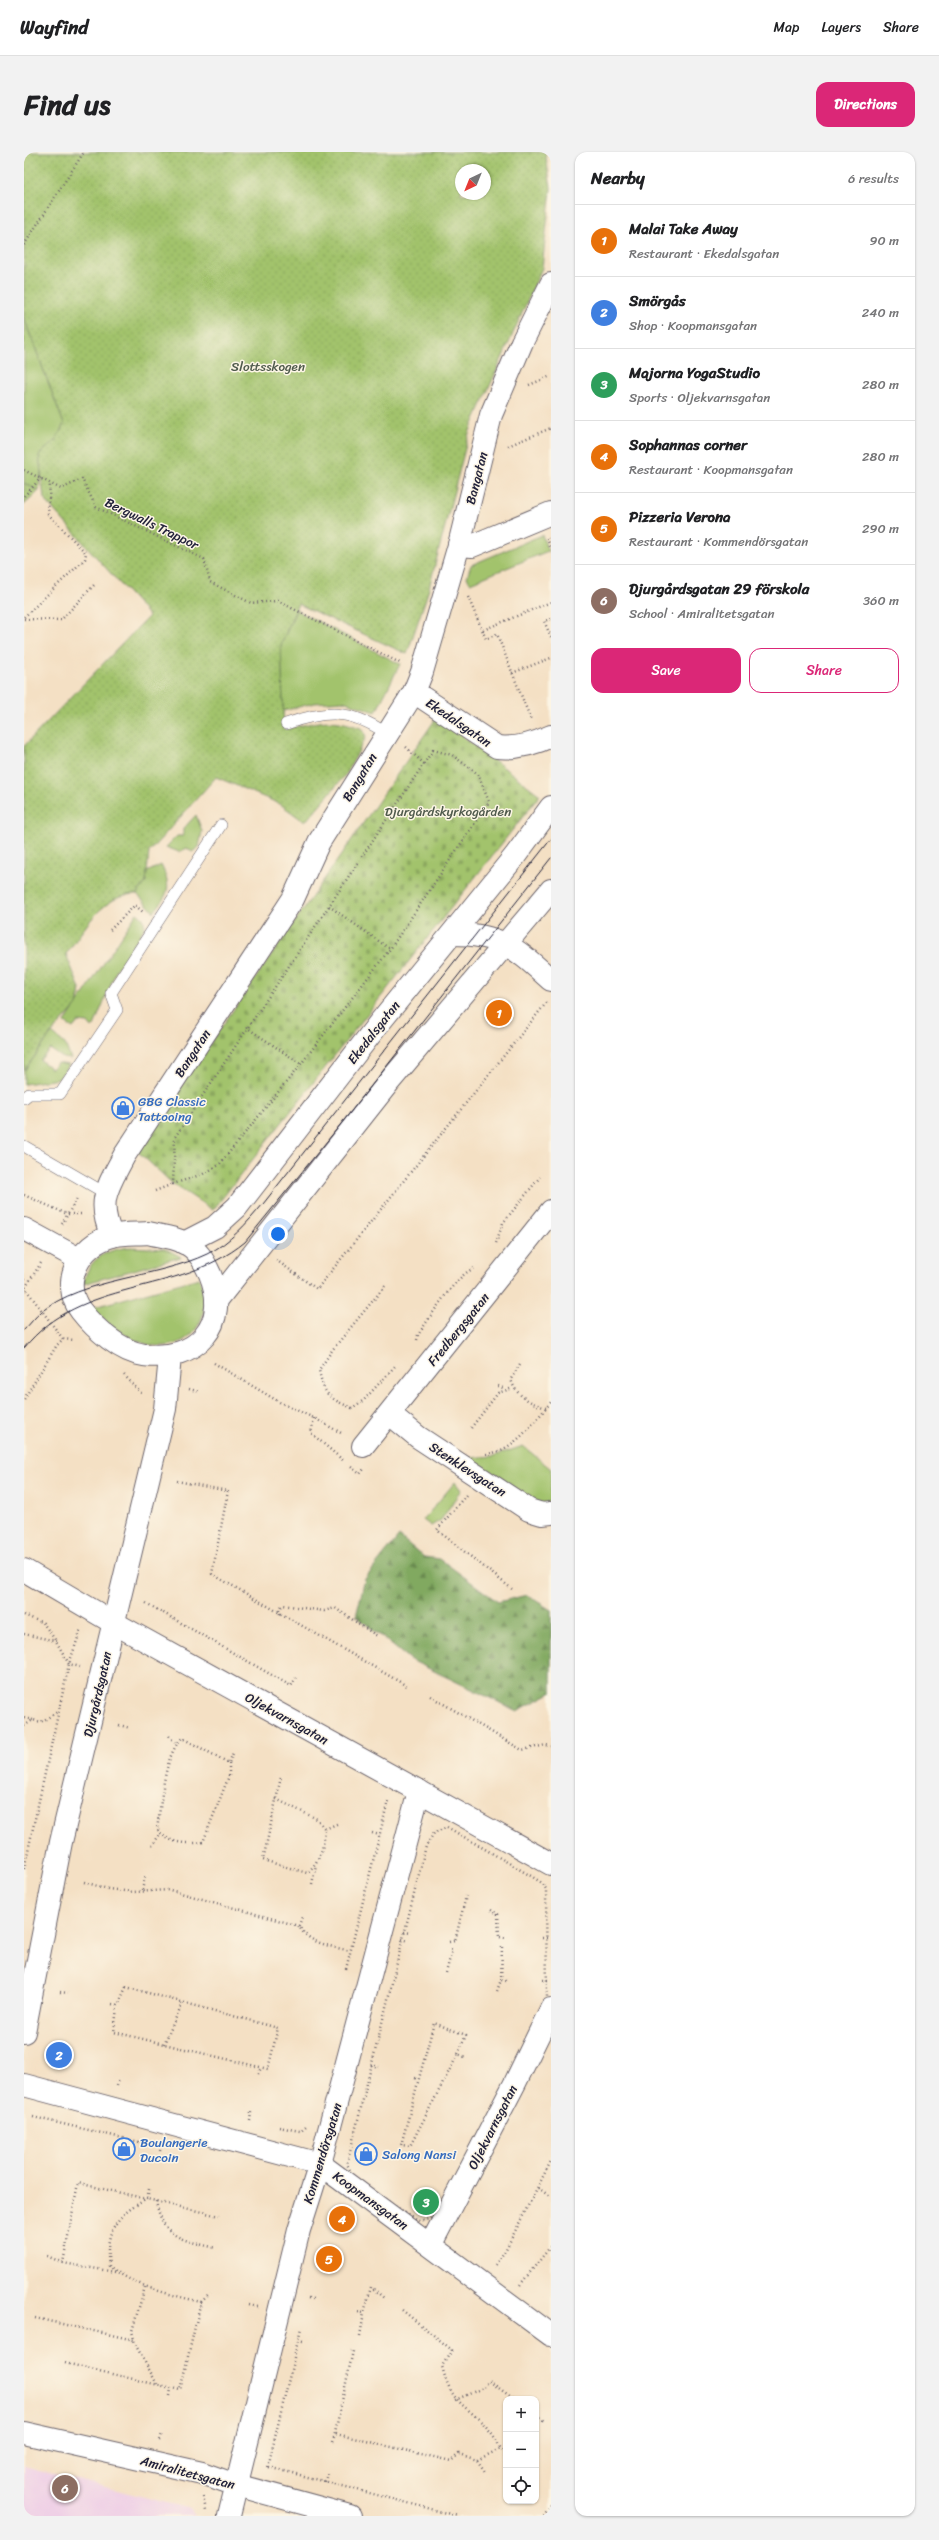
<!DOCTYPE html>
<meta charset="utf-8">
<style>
:root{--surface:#fff;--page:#f2f2f2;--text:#202124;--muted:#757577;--line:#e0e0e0;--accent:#db2777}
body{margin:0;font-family:Sriracha,sans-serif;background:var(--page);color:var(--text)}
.controls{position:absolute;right:12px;bottom:12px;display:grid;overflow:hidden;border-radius:8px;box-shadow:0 1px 3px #0004}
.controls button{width:36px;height:36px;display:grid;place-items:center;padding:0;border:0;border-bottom:1px solid var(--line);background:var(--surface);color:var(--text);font:20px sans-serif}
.compass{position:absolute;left:431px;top:12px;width:36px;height:36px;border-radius:50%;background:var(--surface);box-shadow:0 1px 3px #0004;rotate:223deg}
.you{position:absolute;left:254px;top:1082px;width:14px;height:14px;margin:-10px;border:3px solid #fff;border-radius:50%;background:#1a73e8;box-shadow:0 0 0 6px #1a73e833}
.badge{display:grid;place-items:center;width:26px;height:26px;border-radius:50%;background:var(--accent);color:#fff;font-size:13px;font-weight:700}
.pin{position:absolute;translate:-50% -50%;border:2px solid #fff;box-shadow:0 1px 4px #0006}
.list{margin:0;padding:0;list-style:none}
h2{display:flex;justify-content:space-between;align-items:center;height:52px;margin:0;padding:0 16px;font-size:17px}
h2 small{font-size:13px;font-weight:400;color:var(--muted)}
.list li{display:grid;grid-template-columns:26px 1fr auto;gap:12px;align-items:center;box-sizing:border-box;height:72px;padding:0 16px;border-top:1px solid var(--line)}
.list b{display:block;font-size:15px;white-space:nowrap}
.list p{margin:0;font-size:13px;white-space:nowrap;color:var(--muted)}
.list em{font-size:13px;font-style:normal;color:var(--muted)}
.actions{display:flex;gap:8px;padding:12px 16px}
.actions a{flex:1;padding:9px 0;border:1px solid var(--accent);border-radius:12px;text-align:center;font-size:14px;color:var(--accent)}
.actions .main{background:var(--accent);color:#fff}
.icon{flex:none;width:22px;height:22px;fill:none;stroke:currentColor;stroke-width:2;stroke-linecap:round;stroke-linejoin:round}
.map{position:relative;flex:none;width:527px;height:2364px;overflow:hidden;border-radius:12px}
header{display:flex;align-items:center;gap:24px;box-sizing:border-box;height:56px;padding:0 20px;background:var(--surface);border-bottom:1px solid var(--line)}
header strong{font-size:19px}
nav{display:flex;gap:22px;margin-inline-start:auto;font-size:14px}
.intro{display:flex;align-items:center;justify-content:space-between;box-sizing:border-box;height:96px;padding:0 24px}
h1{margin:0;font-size:28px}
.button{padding:10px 18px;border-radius:12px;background:var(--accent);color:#fff;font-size:14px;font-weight:700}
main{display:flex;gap:24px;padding:0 24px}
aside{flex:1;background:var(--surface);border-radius:12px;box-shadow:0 1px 3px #0004}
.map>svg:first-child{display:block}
.built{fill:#efd0e6}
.grass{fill:#a2c36c;stroke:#627254}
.forest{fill:url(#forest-firs);stroke:#52664e}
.cemetery{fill:url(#cemetery-stones);stroke:#627254}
.park{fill:url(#park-dots);stroke:#627254;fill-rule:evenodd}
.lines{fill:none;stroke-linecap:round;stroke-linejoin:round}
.service-casing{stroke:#6c646b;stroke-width:12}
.minor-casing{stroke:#6c646b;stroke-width:24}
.tertiary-casing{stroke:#6c646b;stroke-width:24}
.path{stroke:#6c646b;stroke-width:2.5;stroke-dasharray:1 3;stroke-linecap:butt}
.service{stroke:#fff;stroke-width:11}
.minor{stroke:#fff;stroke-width:22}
.tertiary{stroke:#fff;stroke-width:22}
.tram{stroke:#22223b;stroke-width:1}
.labels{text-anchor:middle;stroke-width:3;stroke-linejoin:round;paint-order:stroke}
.park-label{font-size:13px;fill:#4f5a4c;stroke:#fcf5e5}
.street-label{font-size:13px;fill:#22223b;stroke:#fcf5e5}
.shop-label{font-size:13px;fill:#366cbe;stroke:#fcf5e5;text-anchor:start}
</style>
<header>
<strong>Wayfind</strong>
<nav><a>Map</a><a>Layers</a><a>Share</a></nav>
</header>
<div class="intro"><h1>Find us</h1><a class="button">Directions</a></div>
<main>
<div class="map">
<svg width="527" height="2364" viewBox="0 0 527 2364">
<defs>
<pattern id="forest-firs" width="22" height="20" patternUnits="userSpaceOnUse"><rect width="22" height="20" fill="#81a960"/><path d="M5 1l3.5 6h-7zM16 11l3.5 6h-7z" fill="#698950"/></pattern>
<pattern id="cemetery-stones" width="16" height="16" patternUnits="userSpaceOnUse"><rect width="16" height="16" fill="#a2c36c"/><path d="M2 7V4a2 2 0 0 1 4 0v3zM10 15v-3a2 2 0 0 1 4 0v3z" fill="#8ba75e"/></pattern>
<pattern id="park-dots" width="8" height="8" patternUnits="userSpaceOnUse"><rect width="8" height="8" fill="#a2c36c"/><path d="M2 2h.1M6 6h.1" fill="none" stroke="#8ba75e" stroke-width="1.8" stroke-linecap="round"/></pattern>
</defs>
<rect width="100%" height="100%" fill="#fcf5e5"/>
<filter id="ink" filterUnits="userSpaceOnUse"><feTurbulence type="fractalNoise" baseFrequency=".025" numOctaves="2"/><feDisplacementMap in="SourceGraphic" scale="8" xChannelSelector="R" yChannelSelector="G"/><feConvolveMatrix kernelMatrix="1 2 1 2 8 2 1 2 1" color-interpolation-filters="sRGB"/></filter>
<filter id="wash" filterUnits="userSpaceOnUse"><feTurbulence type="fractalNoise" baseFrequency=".012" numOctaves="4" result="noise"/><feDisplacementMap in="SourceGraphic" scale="16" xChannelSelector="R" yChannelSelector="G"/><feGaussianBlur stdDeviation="0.9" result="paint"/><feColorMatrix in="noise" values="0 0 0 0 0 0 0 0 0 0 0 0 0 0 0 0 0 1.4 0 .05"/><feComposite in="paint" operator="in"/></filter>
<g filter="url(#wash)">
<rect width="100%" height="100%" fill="#f4e0c4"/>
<path class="built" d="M 0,2314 L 166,2357 L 171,2364 L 0,2364 Z"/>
<g class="grass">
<path d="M 0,166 L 40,272 L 32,288 L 15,303 L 17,318 L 15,339 L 0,331 Z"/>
<path d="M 518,383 L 524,399 L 446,431 L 443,425 L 447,413 Z"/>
<path d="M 272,458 L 376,512 L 352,560 L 319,549 L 290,551 L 259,559 L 257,493 Z"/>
<path d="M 172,663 L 178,679 L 175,695 L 168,700 L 163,696 L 155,700 L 142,695 L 153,684 L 159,684 L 159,677 Z"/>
<path d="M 137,713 C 148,735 145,741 130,760 L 113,742 L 122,730 L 123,720 Z"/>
<path d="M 113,761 L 119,766 L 121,775 L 93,817 L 70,874 L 68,876 L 64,871 L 54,870 L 49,876 L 41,871 L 43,867 Z"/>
<path d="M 28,881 L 41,892 L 47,907 L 39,906 L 26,897 L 16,908 L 28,917 L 33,911 L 44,913 L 35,927 L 0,932 L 0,919 Z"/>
<path d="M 106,1095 L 142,1097 L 157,1105 L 59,1132 C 65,1106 81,1098 106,1095 Z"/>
<path d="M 175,1126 C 192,1162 168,1201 126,1193 C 103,1188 83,1171 67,1156 Z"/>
<path d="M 499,1294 L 527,1317 L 527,1347 L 524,1350 L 514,1352 L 444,1306 L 470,1304 Z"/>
<path d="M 431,1330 L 437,1338 L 417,1368 L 407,1374 L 399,1368 Z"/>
</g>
<path class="forest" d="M 375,1384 L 400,1405 L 416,1407 L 474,1450 L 503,1443 L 527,1458 L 527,1541 L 493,1559 L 385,1507 L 332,1464 L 341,1427 Z"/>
<path class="cemetery" d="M 413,565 L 516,643 L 189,1058 L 149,1032 L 112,998 Z"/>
<g class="park">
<path d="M 0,0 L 521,0 L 527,36 L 518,116 L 445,281 L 404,440 L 383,502 L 274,452 L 257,493 L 260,577 C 294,571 304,563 339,577 L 342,585 L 323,621 L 281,670 L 256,652 L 192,625 L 125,700 L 122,730 L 113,742 C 78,742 61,777 42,802 L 56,837 L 53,853 L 26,883 L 0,919 L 0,594 L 125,464 L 20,347 L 15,303 L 32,288 L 40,272 L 0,166 ZM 437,18 L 461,18 L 461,42 L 437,42 Z"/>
<path d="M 0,331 L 15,339 L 0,353 Z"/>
</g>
</g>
<g filter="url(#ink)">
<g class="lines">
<g class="service-casing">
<g id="service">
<path d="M 262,572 C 302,558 326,557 362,581"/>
<path d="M 0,946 L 5,942 L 36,942 L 93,858 L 87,841 L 197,673"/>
<path d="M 0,994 L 81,1041"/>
</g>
</g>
<g class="minor-casing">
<g id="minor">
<path d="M 435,393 L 448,394 L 527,361"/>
<path d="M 390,540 L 473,595 C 492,597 510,592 527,584"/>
<path d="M 429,782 C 478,782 492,797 527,828"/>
<path d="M 88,1084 C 72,1048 84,1035 100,1004 L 269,747 L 295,690 L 390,540 L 398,520 L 435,393 L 467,263 L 498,190 L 527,132"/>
<path d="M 366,1262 L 394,1285 L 505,1358 L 518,1362 L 527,1361"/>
<path d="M 339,1294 L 527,1059"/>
<path d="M 0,1418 L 90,1471 L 527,1712"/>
<path d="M 0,1933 L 296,2012 L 527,2183"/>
<path d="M 407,2092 L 491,1931 L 527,1857"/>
<path d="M 0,2281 L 178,2321 L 212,2333 L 326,2364"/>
<path d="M 205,2364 L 275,2078 L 296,2012 L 395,1639"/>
</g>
</g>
<g class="tertiary-casing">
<g id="tertiary">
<path d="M 0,1077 L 55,1107"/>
<path d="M 124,1081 C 136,1084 149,1085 159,1090 C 173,1096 180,1109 186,1122 C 207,1173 172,1210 120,1203 C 97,1200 71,1177 57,1159 C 35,1131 56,1092 88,1084 C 99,1081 113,1082 124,1081 Z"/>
<path d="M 160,1091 L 191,1075 L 213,1055 L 356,870 L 491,704 L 527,655"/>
<path d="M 192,1149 L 365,930 L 527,738"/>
<path d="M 0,1880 L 37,1690 L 141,1257 L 146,1205"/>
</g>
</g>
<g class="path">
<path d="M 0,93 L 60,0"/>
<path d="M 505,233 L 527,224"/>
<path d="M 484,294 L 527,276"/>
<path d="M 0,318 L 37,337 L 58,327 L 72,355 L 180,407 L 186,430 L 227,451 L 254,449 L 378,512"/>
<path d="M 0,344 L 17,326"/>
<path d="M 523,386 L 527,397"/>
<path d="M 444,445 L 462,487 L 473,482 L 507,568"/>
<path d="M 0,465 L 61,407 L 62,401 L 24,362 L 26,331"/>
<path d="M 0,467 L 37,468 L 71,432"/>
<path d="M 527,467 L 520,469 L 527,485"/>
<path d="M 459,478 L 527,450"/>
<path d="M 488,521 L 527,506"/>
<path d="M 382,595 L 400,612"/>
<path d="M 409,598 L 428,603 L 454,622 L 465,650 L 366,797 L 277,912 L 195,1013 L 179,1022 L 149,1032 L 151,985 Z"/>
<path d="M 305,754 L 366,797"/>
<path d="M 86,778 L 111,753 L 120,761"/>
<path d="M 222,875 L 277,912"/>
<path d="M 131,1039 L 149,1032"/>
<path d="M 0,1043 L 43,1062 L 59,1062"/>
<path d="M 38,1072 L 54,1045"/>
<path d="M 472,1091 L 479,1071 L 516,1025"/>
<path d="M 252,1108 L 293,1137 L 523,850"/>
<path d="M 17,1111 L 1,1136 L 39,1187"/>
<path d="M 0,1127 L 0,1139"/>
<path d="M 361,1134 L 309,1197 L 295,1218 C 300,1244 305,1246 328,1256 L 340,1248 L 372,1213"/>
<path d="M 393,1188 L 394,1183 C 405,1167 434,1119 452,1116"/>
<path d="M 190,1211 L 257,1251 L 290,1266 L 319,1282"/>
<path d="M 496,1212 L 487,1227 C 491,1244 507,1251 522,1256"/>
<path d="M 100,1223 L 118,1242"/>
<path d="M 474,1234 L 481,1237"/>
<path d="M 165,1237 L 176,1240"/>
<path d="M 0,1247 L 33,1193 L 39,1187 L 50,1188"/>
<path d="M 290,1266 L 287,1281 L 321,1310"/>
<path d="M 447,1276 L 474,1241 L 489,1236"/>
<path d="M 462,1302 C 491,1299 509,1271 527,1250"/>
<path d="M 327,1315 L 336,1322 L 340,1317"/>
<path d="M 153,1329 L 204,1339 L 188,1422 L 383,1534"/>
<path d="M 442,1343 L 413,1378 L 488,1437"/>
<path d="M 122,1451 L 267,1534 L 272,1526"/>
<path d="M 256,1462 L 255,1457 L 259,1453 L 300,1459 L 311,1456 L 353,1484"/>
<path d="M 0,1463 L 19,1471 L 32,1489 L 45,1512 L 56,1515"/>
<path d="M 0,1482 L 32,1489"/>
<path d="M 406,1544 L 498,1598 L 522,1593 L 527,1594"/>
<path d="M 0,1566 L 9,1568"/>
<path d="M 95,1573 L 106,1576"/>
<path d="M 0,1574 L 9,1568 L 17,1570 L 33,1560"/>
<path d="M 145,1584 L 152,1592"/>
<path d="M 205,1611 L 205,1624 L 179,1690 C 163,1693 141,1691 133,1676 C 138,1650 139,1605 158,1586 L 205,1611 L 209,1601"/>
<path d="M 252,1647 L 293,1667 L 301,1677 C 300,1695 296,1709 283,1721 L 239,1708 L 257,1625"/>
<path d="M 423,1675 L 507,1724 L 518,1731 L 522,1737 L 523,1848 L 414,2059 L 406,2067 L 394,2069 L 331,2028 L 323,2012 L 402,1694 L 410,1681 Z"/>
<path d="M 301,1677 L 315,1671"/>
<path d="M 348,1681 L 356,1683"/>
<path d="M 128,1694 L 136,1682"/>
<path d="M 0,1717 L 45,1512 L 57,1477"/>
<path d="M 60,1730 L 84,1737 L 109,1740 L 146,1738 L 275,1774 C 284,1792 308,1794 326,1799"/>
<path d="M 288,1732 L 292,1713"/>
<path d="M 118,1738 L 121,1725"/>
<path d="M 467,1758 L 474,1762 L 475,1785 L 482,1786"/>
<path d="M 275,1774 L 278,1765"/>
<path d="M 380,1780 L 387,1781"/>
<path d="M 518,1786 L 524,1786"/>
<path d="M 378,1787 L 385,1789"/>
<path d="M 425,1790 L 431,1789 L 442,1744"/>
<path d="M 322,1817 L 364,1649"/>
<path d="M 422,1821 L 428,1798 L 424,1797"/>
<path d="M 477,1828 L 478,1795"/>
<path d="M 519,1828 L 524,1828"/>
<path d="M 102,1835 L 254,1876 L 244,1917 L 90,1880 L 93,1856 Z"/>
<path d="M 473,1839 L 477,1828 L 482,1829"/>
<path d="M 36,1840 L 44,1841"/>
<path d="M 88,1852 L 94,1853"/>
<path d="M 140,1892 L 159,1850"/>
<path d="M 434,1902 L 442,1883 L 410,1871 L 377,1993 L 386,1994 L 434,1902 L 441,1905"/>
<path d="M 347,1913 L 355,1915"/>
<path d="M 234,1922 L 237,1916"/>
<path d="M 391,1926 L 395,1927"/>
<path d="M 93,1934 L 95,1927"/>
<path d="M 9,1965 L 128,1993"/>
<path d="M 226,1969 L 227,1960"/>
<path d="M 255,1975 L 276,1979 L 282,1974"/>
<path d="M 136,1999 L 137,1995"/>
<path d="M 514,2036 L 527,2045"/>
<path d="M 125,2037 L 123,2047 L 195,2064"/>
<path d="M 132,2049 C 139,2087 159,2088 192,2096"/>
<path d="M 23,2104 L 39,2111"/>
<path d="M 471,2113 L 481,2099 L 527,2009"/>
<path d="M 91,2120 L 39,2111 L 54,2031 L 123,2047"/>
<path d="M 496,2133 L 527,2094"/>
<path d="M 121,2135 L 108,2179 L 111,2192 L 133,2232"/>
<path d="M 284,2146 L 289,2147"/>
<path d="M 177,2150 L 186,2142"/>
<path d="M 225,2153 L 234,2155"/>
<path d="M 378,2158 L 428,2198 L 418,2214 C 428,2255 442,2251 465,2278 C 472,2285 475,2296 482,2304"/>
<path d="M 334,2160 L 340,2161 L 347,2135 L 361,2147"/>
<path d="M 11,2166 L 110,2188"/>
<path d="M 336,2184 L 340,2161"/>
<path d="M 274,2188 L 279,2189"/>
<path d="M 41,2211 L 156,2238 L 177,2150 C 144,2142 112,2135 85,2114 C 80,2078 93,2063 123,2047"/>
<path d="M 146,2244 L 147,2236"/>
<path d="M 431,2248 L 459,2236 L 465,2229 L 490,2247"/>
<path d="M 512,2263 L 520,2269"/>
<path d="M 312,2282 L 427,2309 L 435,2302 L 453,2308 L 462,2321"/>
<path d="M 136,2288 L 138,2282"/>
<path d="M 309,2290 L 329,2199 L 326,2199"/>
<path d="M 453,2308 L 476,2297"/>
<path d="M 244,2315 L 277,2176"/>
<path d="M 245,2315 L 434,2364"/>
<path d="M 301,2330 L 303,2321"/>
<path d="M 179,2345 L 182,2358"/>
<path d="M 520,2364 L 527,2351"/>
</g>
<use href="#service" class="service"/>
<use href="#minor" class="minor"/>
<use href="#tertiary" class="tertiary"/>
<g class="tram">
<path d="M 0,1178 C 6,1172 11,1165 17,1160 C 59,1126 133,1126 183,1102 C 206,1091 223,1071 239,1052 L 527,687"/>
<path d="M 0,1196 C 58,1124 152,1146 221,1090 L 321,967 L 527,706"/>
</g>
</g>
</g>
<defs>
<g id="shop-ring" transform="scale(1.15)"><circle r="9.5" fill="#fcf5e5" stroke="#3f7fe0" stroke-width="1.5"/><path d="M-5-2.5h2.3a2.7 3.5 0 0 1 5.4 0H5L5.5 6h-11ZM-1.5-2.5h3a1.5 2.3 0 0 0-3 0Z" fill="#3f7fe0"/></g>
</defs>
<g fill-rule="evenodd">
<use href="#shop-ring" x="99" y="956"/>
<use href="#shop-ring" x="100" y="1997"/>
<use href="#shop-ring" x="342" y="2002"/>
</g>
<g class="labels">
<g class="park-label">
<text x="244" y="219">Slottsskogen</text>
<text x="424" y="664">Djurgårdskyrkogården</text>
</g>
<g class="street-label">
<text transform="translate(452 326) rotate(-76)" y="5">Bangatan</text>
<text transform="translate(128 371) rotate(26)" y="5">Bergwalls Trappor</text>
<text transform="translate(435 570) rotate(34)" y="5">Ekedalsgatan</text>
<text transform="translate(335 625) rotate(-59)" y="5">Bangatan</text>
<text transform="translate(349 880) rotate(-52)" y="5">Ekedalsgatan</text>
<text transform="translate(168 901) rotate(-57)" y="5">Bangatan</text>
<text transform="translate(434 1177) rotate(-51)" y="5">Fredbergsgatan</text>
<text transform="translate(444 1317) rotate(33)" y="5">Stenklevsgatan</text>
<text transform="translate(73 1542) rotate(-77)" y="5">Djurgårdsgatan</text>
<text transform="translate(263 1566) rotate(29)" y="5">Oljekvarnsgatan</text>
<text transform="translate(468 1975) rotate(-63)" y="5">Oljekvarnsgatan</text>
<text transform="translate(298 2001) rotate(-73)" y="5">Kommendörsgatan</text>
<text transform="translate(347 2048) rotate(36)" y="5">Koopmansgatan</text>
<text transform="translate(164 2320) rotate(15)" y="5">Amiralitetsgatan</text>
</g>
<g class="shop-label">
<text x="114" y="954">GBG Classic<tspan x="114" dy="15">Tattooing</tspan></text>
<text x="116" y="1995">Boulangerie<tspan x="116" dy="15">Ducoin</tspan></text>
<text x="358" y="2007">Salong Nansi</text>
</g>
</g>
</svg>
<div class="controls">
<button>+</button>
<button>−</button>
<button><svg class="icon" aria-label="locate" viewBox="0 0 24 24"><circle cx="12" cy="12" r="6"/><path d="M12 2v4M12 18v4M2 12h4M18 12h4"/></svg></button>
</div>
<svg class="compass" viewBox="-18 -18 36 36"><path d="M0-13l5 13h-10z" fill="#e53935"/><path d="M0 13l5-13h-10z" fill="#757577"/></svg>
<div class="you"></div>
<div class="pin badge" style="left:475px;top:861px;background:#e8710a">1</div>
<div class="pin badge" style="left:35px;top:1903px;background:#3f7fe0">2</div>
<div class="pin badge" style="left:402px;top:2050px;background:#2e9e5b">3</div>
<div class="pin badge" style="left:318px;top:2067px;background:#e8710a">4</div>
<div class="pin badge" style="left:305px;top:2107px;background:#e8710a">5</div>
<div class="pin badge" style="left:41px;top:2336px;background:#8d6e63">6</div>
</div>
<aside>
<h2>Nearby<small>6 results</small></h2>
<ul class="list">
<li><span class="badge" style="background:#e8710a">1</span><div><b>Malai Take Away</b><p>Restaurant · Ekedalsgatan</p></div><em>90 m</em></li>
<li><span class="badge" style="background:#3f7fe0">2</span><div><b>Smörgås</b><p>Shop · Koopmansgatan</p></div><em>240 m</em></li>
<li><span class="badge" style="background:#2e9e5b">3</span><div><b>Majorna YogaStudio</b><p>Sports · Oljekvarnsgatan</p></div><em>280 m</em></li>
<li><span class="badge" style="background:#e8710a">4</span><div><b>Sophannas corner</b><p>Restaurant · Koopmansgatan</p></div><em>280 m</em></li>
<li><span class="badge" style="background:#e8710a">5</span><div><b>Pizzeria Verona</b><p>Restaurant · Kommendörsgatan</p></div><em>290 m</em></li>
<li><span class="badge" style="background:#8d6e63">6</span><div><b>Djurgårdsgatan 29 förskola</b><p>School · Amiralitetsgatan</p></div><em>360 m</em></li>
</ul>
<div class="actions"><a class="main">Save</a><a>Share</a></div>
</aside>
</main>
